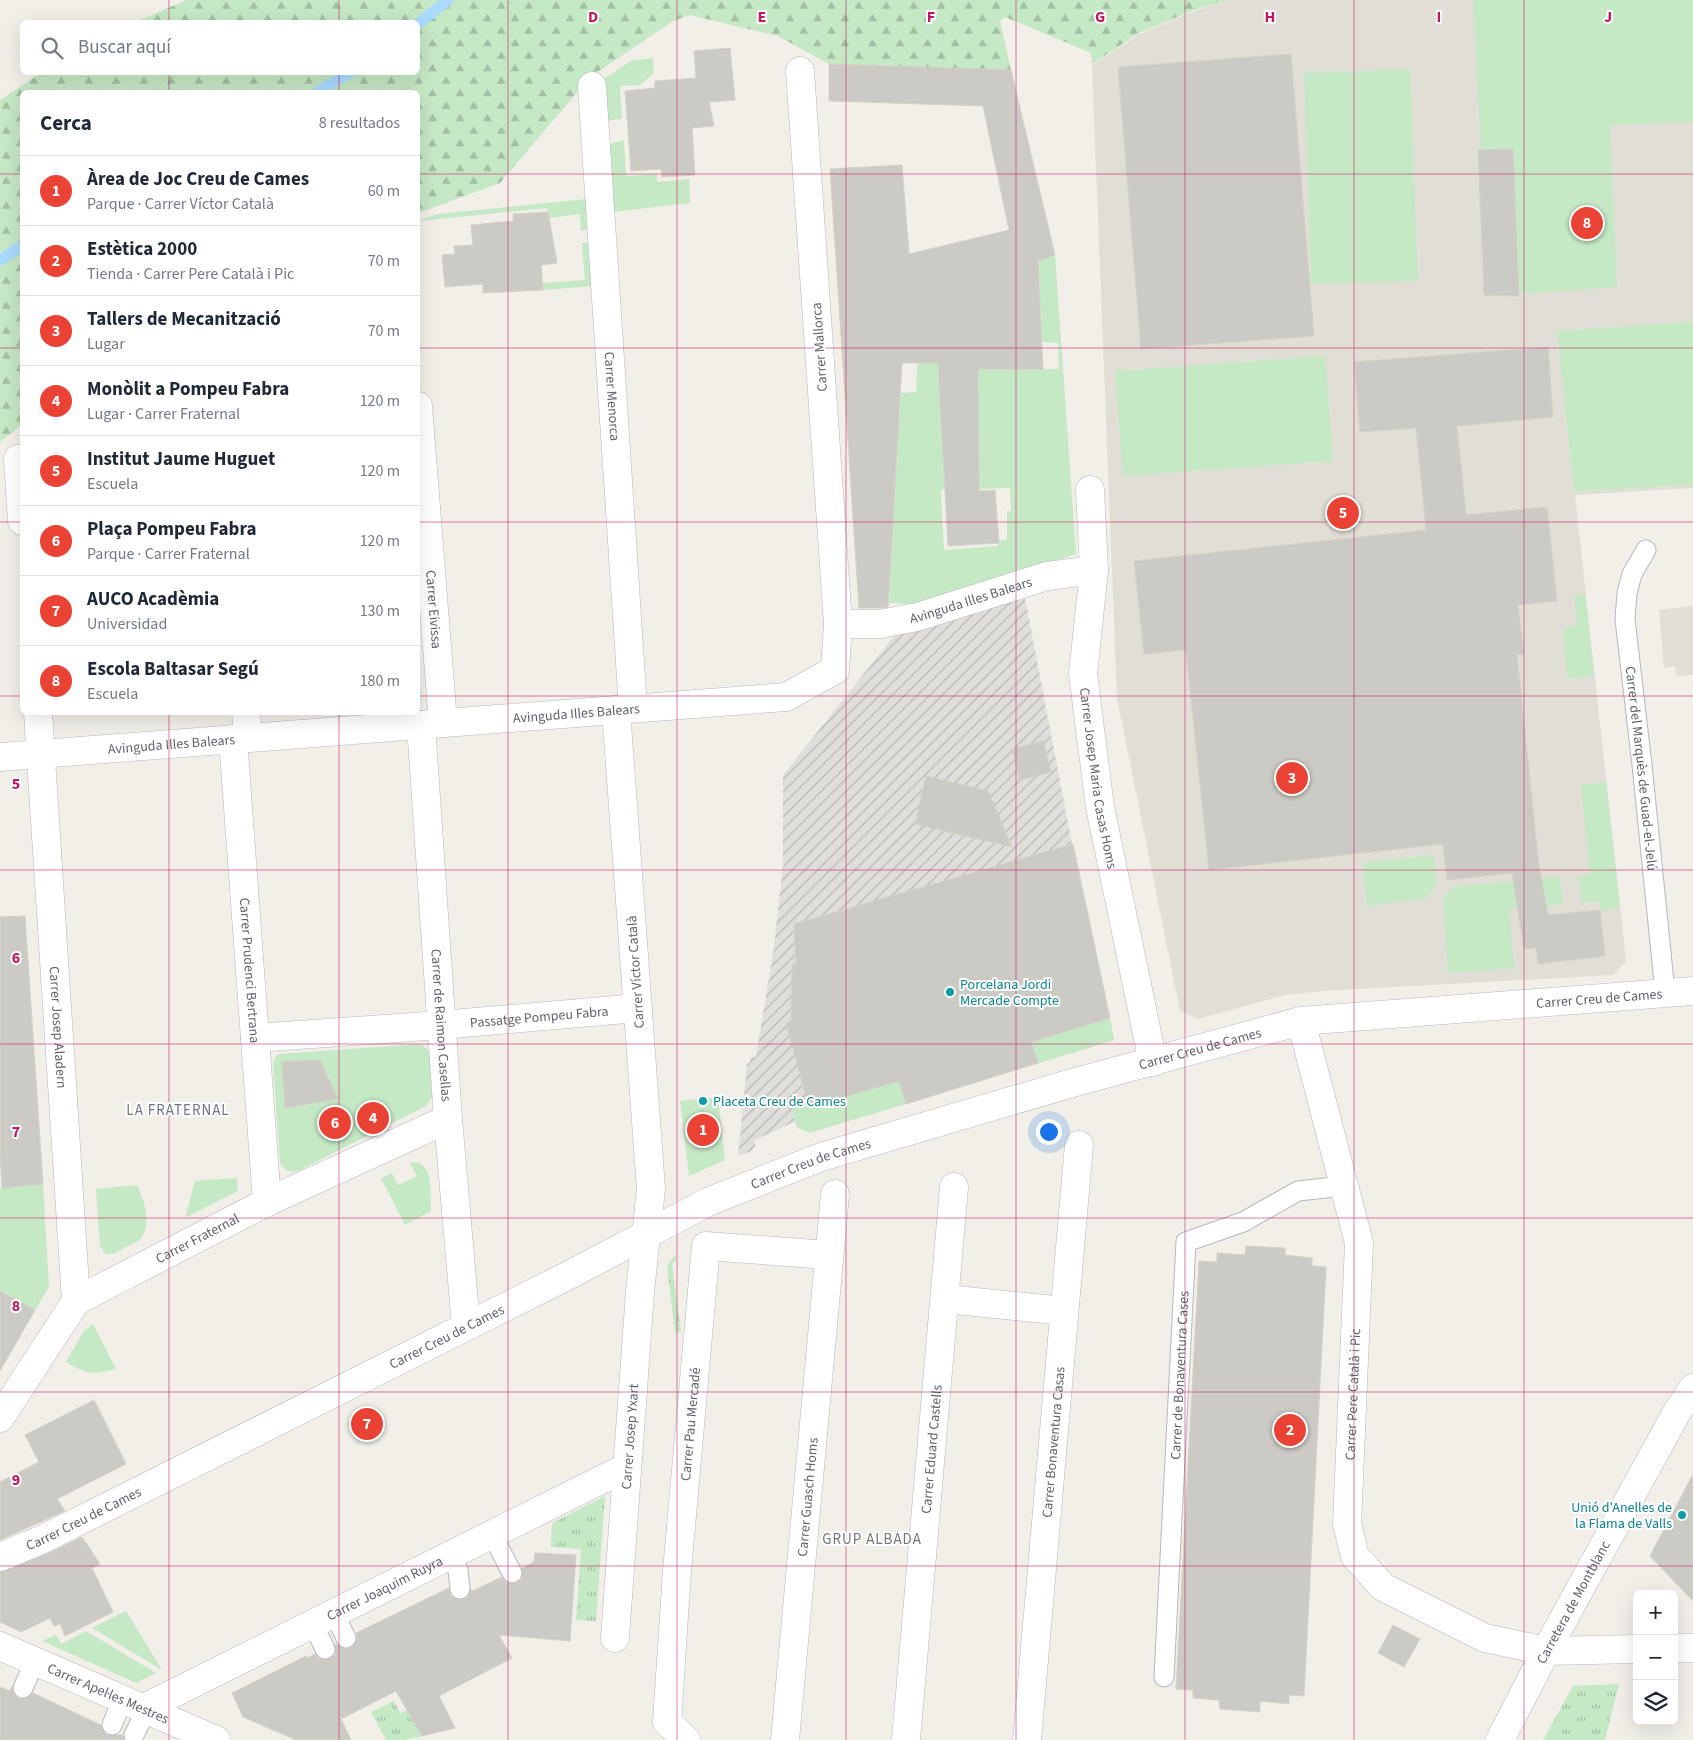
<!DOCTYPE html>
<html lang="es">
<meta charset="utf-8">
<style>
:root{--surface:#fff;--page:#f2f2f3;--text:#1f2937;--muted:#747a83;--line:#e0e1e3;--accent:#ea4335}
body{margin:0;font-family:"Source Sans 3",sans-serif;background:var(--page);color:var(--text)}
.controls{position:absolute;right:15px;bottom:15px;display:grid;overflow:hidden;border-radius:8px;box-shadow:0 5px 20px #0002}
.controls button{width:45px;height:45px;display:grid;place-items:center;padding:0;border:0;border-bottom:1px solid var(--line);background:var(--surface);color:var(--text);font:25px sans-serif}
.you{position:absolute;left:1048px;top:1131px;width:18px;height:18px;margin:-12px;border:4px solid #fff;border-radius:50%;background:#1a73e8;box-shadow:0 0 0 8px #1a73e833}
.badge{display:grid;place-items:center;width:32px;height:32px;border-radius:50%;background:var(--accent);color:#fff;font-size:16px;font-weight:700}
.pin{position:absolute;translate:-50% -50%;border:2px solid #fff;box-shadow:0 1px 5px #0006}
.list{margin:0;padding:0;list-style:none}
h2{display:flex;justify-content:space-between;align-items:center;height:65px;margin:0;padding:0 20px;font-size:21px}
h2 small{font-size:16px;font-weight:400;color:var(--muted)}
.list li{display:grid;grid-template-columns:32px 1fr auto;gap:15px;align-items:center;box-sizing:border-box;height:70px;padding:0 20px;border-top:1px solid var(--line)}
.list b{display:block;font-size:19px;white-space:nowrap}
.list p{margin:0;font-size:16px;white-space:nowrap;color:var(--muted)}
.list em{font-size:16px;font-style:normal;color:var(--muted)}
.icon{flex:none;width:28px;height:28px;fill:none;stroke:currentColor;stroke-width:2;stroke-linecap:round;stroke-linejoin:round}
.map{position:relative;flex:none;width:1693px;height:1740px;overflow:hidden}
.search{position:absolute;background:var(--surface);box-shadow:0 5px 20px #0002;left:20px;top:20px;width:400px;height:55px;display:flex;align-items:center;gap:12px;box-sizing:border-box;padding:0 18px;border-radius:8px;color:var(--muted);font-size:19px}
.panel{position:absolute;background:var(--surface);box-shadow:0 5px 20px #0002;left:20px;top:90px;width:400px;height:625px;border-radius:8px}
.map>svg:first-child{display:block}
.industrial{fill:url(#industrial-furrows)}
.education{fill:#e1ded6}
.grass{fill:url(#grass-tufts)}
.forest{fill:url(#forest-firs)}
.green{fill:#c5e8c5;fill-rule:evenodd}
.lines{fill:none;stroke-linecap:round;stroke-linejoin:round}
.stream{stroke:#aadaff;stroke-width:11}
.building{fill:#cccac5;stroke:#d6d1c6}
.lane-casing{stroke:#b5b8bc;stroke-width:21}
.street-casing{stroke:#b5b8bc;stroke-width:29}
.secondary-casing{stroke:#b6babf;stroke-width:29}
.lane{stroke:#fff;stroke-width:19}
.street{stroke:#fff;stroke-width:28}
.secondary{stroke:#fff;stroke-width:28}
.grid{fill:none;stroke:#c2185b;stroke-width:1;stroke-opacity:0.55}
.culture-dot{fill:#0f9aa8;stroke:#fff;stroke-width:2}
.labels{text-anchor:middle;stroke-width:4;stroke-linejoin:round;paint-order:stroke}
.street-label{font-size:14px;fill:#5f6368;stroke:#fff}
.culture-label{font-size:14px;fill:#0d838f;stroke:#fff;text-anchor:start}
.neighbourhood-label{font-size:15px;letter-spacing:1px;fill:#70757a;stroke:#fff}
.grid-label{font-size:16px;text-anchor:middle;font-weight:bold;fill:#c2185b;stroke:#fff;stroke-width:4;stroke-linejoin:round;paint-order:stroke}
</style>
<div class="map">
<svg width="1693" height="1740" viewBox="0 0 1693 1740">
<defs>
<pattern id="industrial-furrows" width="10" height="10" patternUnits="userSpaceOnUse" patternTransform="scale(1.25)"><rect width="10" height="10" fill="#e0deda"/><path d="M-1 1l2-2M0 10L10 0M9 11l2-2" fill="none" stroke="#b9b8b5"/></pattern>
<pattern id="grass-tufts" width="24" height="20" patternUnits="userSpaceOnUse" patternTransform="scale(1.25)"><rect width="24" height="20" fill="#c5e8c5"/><path d="M3 7l-1-3M5 7V3M7 7l1-3M15 17l-1-3M17 17v-4M19 17l1-3" fill="none" stroke="#a3c0a4"/></pattern>
<pattern id="forest-firs" width="22" height="20" patternUnits="userSpaceOnUse" patternTransform="scale(1.25)"><rect width="22" height="20" fill="#c5e8c5"/><path d="M5 1l3.5 6h-7zM16 11l3.5 6h-7z" fill="#a3c0a4"/></pattern>
</defs>
<rect width="100%" height="100%" fill="#f1efe8"/>
<path class="industrial" d="M 1024,593 L 1072,844 L 1114,1040 L 813,1132 L 799,1129 L 794,1122 L 755,1140 L 755,1146 L 752,1151 L 738,1156 L 747,1063 L 750,1063 L 750,1057 L 756,1057 L 774,947 L 783,865 L 783,775 L 894,636 Z"/>
<g class="education">
<path d="M 1227,0 L 1693,0 L 1693,488 L 1575,495 L 1626,961 L 1613,975 L 1322,991 L 1285,995 L 1198,1019 L 1180,1011 L 1117,698 L 1092,65 L 1139,34 L 1192,12 Z"/>
<path d="M 1693,606 L 1693,675 L 1676,676 L 1675,666 L 1664,668 L 1659,610 Z"/>
</g>
<g class="grass">
<path d="M 675,1254 L 676,1260 L 672,1264 L 681,1332 L 675,1333 L 667,1266 Z"/>
<path d="M 605,1496 L 596,1621 L 576,1620 L 581,1549 L 551,1547 L 552,1523 Z"/>
<path d="M 1619,1684 L 1605,1740 L 1543,1740 L 1573,1686 Z"/>
<path d="M 394,1701 L 400,1713 L 407,1710 L 422,1736 L 404,1740 L 386,1740 L 371,1712 Z"/>
</g>
<path class="forest" d="M 187,0 L 1228,0 L 1194,10 L 1139,33 L 1092,64 L 1091,53 L 1005,17 L 1000,21 L 1011,70 L 829,64 L 778,36 L 690,15 L 673,21 L 590,77 L 500,183 L 418,213 L 418,92 L 22,92 L 22,425 L 0,442 L 0,100 L 41,73 L 418,72 L 418,22 L 135,22 Z"/>
<g class="green">
<path d="M 1473,0 L 1693,0 L 1693,122 L 1610,125 L 1617,287 L 1519,294 L 1513,149 L 1481,150 Z"/>
<path d="M 653,58 L 654,73 L 640,85 L 622,86 L 620,88 L 622,119 L 605,121 L 602,80 L 631,61 Z"/>
<path d="M 1410,69 L 1418,281 L 1311,284 L 1304,73 Z"/>
<path d="M 624,140 L 626,176 L 657,174 L 657,182 L 689,179 L 690,203 L 612,212 L 607,145 Z"/>
<path d="M 587,199 L 590,229 L 581,231 L 580,214 L 549,218 L 547,208 L 418,221 L 438,214 Z"/>
<path d="M 591,242 L 594,286 L 543,290 L 542,283 L 585,280 L 582,243 Z"/>
<path d="M 1055,255 L 1076,554 L 914,608 L 911,604 L 888,603 L 892,540 L 875,297 L 899,393 L 916,392 L 918,351 L 951,352 L 979,464 L 976,298 L 1035,369 L 1059,369 L 1058,343 L 1042,342 L 1038,261 ZM 1010,488 L 1011,511 L 1007,511 L 1007,540 L 999,541 L 998,546 L 944,550 L 941,490 Z"/>
<path d="M 1693,322 L 1693,485 L 1574,491 L 1557,331 Z"/>
<path d="M 1325,356 L 1333,461 L 1123,476 L 1115,371 Z"/>
<path d="M 1585,594 L 1594,676 L 1569,679 L 1567,677 L 1563,628 L 1577,626 L 1574,595 Z"/>
<path d="M 1606,782 L 1620,908 L 1600,910 L 1599,902 L 1582,903 L 1578,876 L 1590,875 L 1581,785 Z"/>
<path d="M 1433,855 L 1437,882 L 1427,898 L 1367,906 L 1363,863 Z"/>
<path d="M 1560,877 L 1563,904 L 1509,910 L 1514,968 L 1448,973 L 1443,897 L 1454,887 Z"/>
<path d="M 1110,1018 L 1114,1040 L 1038,1063 L 1031,1042 Z"/>
<path d="M 421,1044 L 429,1051 L 432,1097 L 426,1106 L 300,1170 L 293,1172 L 286,1170 L 280,1163 L 273,1063 L 276,1056 L 280,1054 Z"/>
<path d="M 899,1081 L 906,1104 L 811,1132 C 797,1131 794,1123 793,1109 L 797,1104 L 818,1097 L 821,1104 Z"/>
<path d="M 718,1097 L 725,1160 L 689,1176 L 680,1101 Z"/>
<path d="M 416,1162 C 434,1166 430,1195 431,1211 L 405,1225 L 381,1178 L 392,1173 L 398,1185 L 417,1176 L 410,1163 Z"/>
<path d="M 237,1178 L 238,1191 L 185,1218 L 195,1181 Z"/>
<path d="M 43,1184 L 49,1287 L 35,1310 L 0,1290 L 0,1188 Z"/>
<path d="M 137,1185 C 144,1200 152,1223 141,1238 C 137,1243 129,1246 124,1248 C 118,1252 113,1255 106,1254 L 100,1246 L 96,1189 Z"/>
<path d="M 93,1324 L 116,1369 C 93,1374 87,1375 66,1362 L 83,1332 Z"/>
<path d="M 126,1611 L 129,1616 L 162,1670 L 92,1628 Z"/>
<path d="M 86,1631 L 156,1673 L 136,1683 L 42,1641 L 56,1635 L 61,1644 Z"/>
</g>
<g class="lines">
<g class="stream">
<path d="M 418,24 L 448,0"/>
<path d="M 317,92 L 351,72"/>
<path d="M 0,260 L 22,246"/>
</g>
</g>
<g class="building">
<path d="M 730,48 L 735,100 L 709,102 L 714,126 L 692,128 L 695,175 L 662,177 L 661,169 L 631,171 L 625,91 L 655,88 L 655,81 L 696,78 L 694,51 Z"/>
<path d="M 1291,54 L 1314,336 L 1141,349 L 1118,67 Z"/>
<path d="M 829,64 L 1011,70 L 1055,255 L 1038,261 L 1043,369 L 978,369 L 979,491 L 995,490 L 999,543 L 948,546 L 938,363 L 902,363 L 888,607 L 881,608 L 859,608 L 830,169 L 902,165 L 909,254 L 1009,230 L 983,106 L 829,101 Z"/>
<path d="M 1513,149 L 1519,296 L 1484,295 L 1478,150 Z"/>
<path d="M 548,212 L 557,263 L 541,265 L 543,290 L 483,293 L 483,284 L 445,287 L 442,255 L 455,254 L 454,246 L 473,245 L 471,225 L 513,221 L 513,214 Z"/>
<path d="M 1548,347 L 1553,417 L 1457,426 L 1466,515 L 1547,507 L 1557,601 L 1518,605 L 1524,654 L 1517,655 L 1539,866 L 1548,915 L 1600,910 L 1605,956 L 1538,964 L 1536,948 L 1524,949 L 1512,873 L 1447,880 L 1443,844 L 1209,870 L 1186,650 L 1144,654 L 1134,561 L 1426,530 L 1416,428 L 1360,432 L 1354,362 Z"/>
<path d="M 1043,741 L 1051,772 L 1020,780 L 1012,749 Z"/>
<path d="M 926,776 L 988,791 L 1012,847 L 915,824 Z"/>
<path d="M 1073,844 L 1110,1018 L 1031,1042 L 1038,1063 L 906,1104 L 899,1081 L 809,1107 L 786,1023 L 791,1021 L 792,965 L 796,965 L 794,924 Z"/>
<path d="M 25,916 L 43,1184 L 2,1188 L 0,1153 L 0,917 Z"/>
<path d="M 320,1060 L 338,1099 L 285,1108 L 282,1062 Z"/>
<path d="M 1246,1246 L 1285,1248 L 1285,1255 L 1312,1258 L 1312,1266 L 1326,1267 L 1304,1696 L 1289,1695 L 1289,1704 L 1260,1701 L 1260,1712 L 1220,1709 L 1219,1700 L 1193,1698 L 1193,1690 L 1176,1689 L 1199,1261 L 1217,1262 L 1217,1253 L 1245,1255 Z"/>
<path d="M 0,1291 L 35,1310 L 0,1371 Z"/>
<path d="M 94,1400 L 126,1464 L 57,1499 L 65,1511 L 0,1540 L 0,1482 L 39,1462 L 25,1435 Z"/>
<path d="M 1693,1474 L 1693,1601 L 1650,1556 Z"/>
<path d="M 82,1537 L 100,1564 L 92,1568 L 113,1612 L 65,1636 L 60,1624 L 54,1626 L 50,1618 L 21,1632 L 0,1622 L 0,1572 L 47,1554 Z"/>
<path d="M 535,1553 L 576,1555 L 570,1641 L 499,1635 L 512,1658 L 439,1696 L 455,1728 L 422,1736 L 396,1691 L 341,1719 L 351,1740 L 296,1740 L 243,1717 L 232,1693 L 306,1656 L 307,1658 L 315,1654 L 319,1659 L 329,1659 L 335,1655 L 335,1644 L 345,1649 L 351,1648 L 357,1639 L 356,1633 L 449,1588 L 451,1596 L 461,1600 L 467,1598 L 471,1589 L 472,1591 L 502,1577 L 506,1583 L 517,1583 L 522,1579 L 522,1568 L 534,1562 Z"/>
<path d="M 1393,1625 L 1420,1639 L 1404,1667 L 1378,1653 Z"/>
<path d="M 12,1686 L 14,1694 L 18,1698 L 25,1699 L 33,1693 L 101,1725 L 103,1731 L 107,1735 L 123,1735 L 124,1740 L 0,1740 L 0,1687 L 10,1691 Z"/>
</g>
<g class="lines">
<g class="lane-casing">
<g id="lane">
<path id="s1" d="M 1646,550 L 1632,574 L 1627,593 L 1625,619 L 1642,765 L 1665,992"/>
<path d="M 492,1534 L 512,1573"/>
<path d="M 449,1555 L 458,1570 L 460,1589"/>
<path d="M 334,1613 L 346,1638"/>
<path d="M 313,1624 L 325,1649"/>
<path id="s2" d="M 1164,1677 L 1186,1242 L 1243,1222 L 1298,1191 L 1344,1186"/>
<path d="M 23,1688 L 35,1661"/>
<path d="M 112,1725 L 122,1701"/>
<path d="M 134,1735 L 146,1711"/>
</g>
</g>
<g class="street-casing">
<g id="street">
<path id="s3" d="M 592,86 L 633,708"/>
<path id="s4" d="M 418,406 L 443,723"/>
<path d="M 18,459 L 22,521"/>
<path id="s5" d="M 1090,490 L 1094,570 L 1083,674 L 1100,807 L 1153,1062"/>
<path id="s6" d="M 838,624 L 880,624 L 917,617 L 1047,576 L 1094,570"/>
<path id="s7" d="M 38,712 L 76,1301"/>
<path d="M 246,712 L 248,738"/>
<path id="s8" d="M 421,725 L 448,1119 L 466,1326"/>
<path id="s9" d="M 233,739 L 267,1202"/>
<path id="s10" d="M 0,757 L 786,697 L 835,670 L 838,624 L 800,71"/>
<path id="s11" d="M 255,1038 L 441,1025 L 638,1008"/>
<path d="M 946,1299 L 1064,1311"/>
<path id="s12" d="M 0,1418 L 76,1301 L 267,1202 L 448,1119"/>
<path id="s13" d="M 615,1638 L 640,1292 L 651,1189 L 616,710"/>
<path id="s14" d="M 0,1646 L 216,1740"/>
<path d="M 1674,1648 L 1693,1648"/>
<path id="s15" d="M 1637,1649 L 1546,1651 L 1485,1638 L 1383,1587 L 1355,1556 L 1347,1524 L 1359,1243 L 1301,1021 L 1693,991"/>
<path id="s16" d="M 142,1709 L 627,1467"/>
<path id="s17" d="M 686,1740 L 667,1722 L 677,1571 L 706,1246 L 828,1255"/>
<path id="s18" d="M 785,1740 L 835,1194"/>
<path id="s19" d="M 906,1740 L 954,1187"/>
<path id="s20" d="M 1027,1740 L 1079,1145"/>
</g>
</g>
<g class="secondary-casing">
<g id="secondary">
<path id="s21" d="M 0,1557 L 41,1540 L 571,1274 L 710,1201 L 821,1157 L 1072,1083 L 1301,1021"/>
<path id="s22" d="M 1500,1740 L 1546,1651 L 1677,1412 L 1693,1388"/>
</g>
</g>
<use href="#lane" class="lane"/>
<use href="#street" class="street"/>
<use href="#secondary" class="secondary"/>
</g>
<path class="grid" d="M 169,0 L 169,22M 339,0 L 339,22M 508,0 L 508,1740M 677,0 L 677,1740M 846,0 L 846,1740M 1016,0 L 1016,1740M 1185,0 L 1185,1740M 1354,0 L 1354,1740M 1524,0 L 1524,1740M 169,72 L 169,92M 339,72 L 339,92M 0,174 L 22,174M 418,174 L 1693,174M 0,348 L 22,348M 418,348 L 1693,348M 0,522 L 22,522M 418,522 L 1693,522M 0,696 L 22,696M 418,696 L 1693,696M 169,712 L 169,1740M 339,712 L 339,1740M 0,870 L 1693,870M 0,1044 L 1693,1044M 0,1218 L 1693,1218M 0,1392 L 1693,1392M 0,1566 L 1693,1566"/>
<g class="culture-dot">
<circle cx="950" cy="992" r="5"/>
<circle cx="703" cy="1101" r="5"/>
<circle cx="1682" cy="1515" r="5"/>
</g>
<g class="labels">
<g class="street-label">
<text transform="translate(819 347) rotate(-94)" y="5">Carrer Mallorca</text>
<text dy="5" stroke="none"><textPath href="#s3" startOffset="311">Carrer Menorca</textPath></text>
<text dy="5" stroke="none"><textPath href="#s6" startOffset="136">Avinguda Illes Balears</textPath></text>
<text dy="5" stroke="none"><textPath href="#s4" startOffset="204">Carrer Eivissa</textPath></text>
<text dy="5" stroke="none"><textPath href="#s10" startOffset="578">Avinguda Illes Balears</textPath></text>
<text dy="5" stroke="none"><textPath href="#s10" startOffset="172">Avinguda Illes Balears</textPath></text>
<text dy="5" stroke="none"><textPath href="#s1" startOffset="224">Carrer del Marquès de Guad-el-Jelú</textPath></text>
<text dy="5" stroke="none"><textPath href="#s5" startOffset="290">Carrer Josep Maria Casas Homs</textPath></text>
<text dy="5" stroke="none"><textPath href="#s9" startOffset="232">Carrer Prudenci Bertrana</textPath></text>
<text transform="translate(635 972) rotate(-94)" y="5">Carrer Víctor Català</text>
<text dy="5" stroke="none"><textPath href="#s15" startOffset="1152">Carrer Creu de Cames</textPath></text>
<text dy="5" stroke="none"><textPath href="#s11" startOffset="285">Passatge Pompeu Fabra</textPath></text>
<text dy="5" stroke="none"><textPath href="#s8" startOffset="301">Carrer de Raimon Casellas</textPath></text>
<text dy="5" stroke="none"><textPath href="#s7" startOffset="316">Carrer Josep Aladern</textPath></text>
<text dy="5" stroke="none"><textPath href="#s21" startOffset="1308">Carrer Creu de Cames</textPath></text>
<text dy="5" stroke="none"><textPath href="#s21" startOffset="902">Carrer Creu de Cames</textPath></text>
<text dy="5" stroke="none"><textPath href="#s12" startOffset="276">Carrer Fraternal</textPath></text>
<text dy="5" stroke="none"><textPath href="#s21" startOffset="498">Carrer Creu de Cames</textPath></text>
<text dy="5" stroke="none"><textPath href="#s2" startOffset="302">Carrer de Bonaventura Cases</textPath></text>
<text dy="5" stroke="none"><textPath href="#s15" startOffset="472">Carrer Pere Català i Pic</textPath></text>
<text dy="5" stroke="none"><textPath href="#s17" startOffset="325">Carrer Pau Mercadé</textPath></text>
<text dy="5" stroke="none"><textPath href="#s13" startOffset="202">Carrer Josep Yxart</textPath></text>
<text dy="5" stroke="none"><textPath href="#s20" startOffset="299">Carrer Bonaventura Casas</textPath></text>
<text dy="5" stroke="none"><textPath href="#s19" startOffset="292">Carrer Eduard Castells</textPath></text>
<text dy="5" stroke="none"><textPath href="#s18" startOffset="244">Carrer Guasch Homs</textPath></text>
<text dy="5" stroke="none"><textPath href="#s21" startOffset="92">Carrer Creu de Cames</textPath></text>
<text dy="5" stroke="none"><textPath href="#s16" startOffset="271">Carrer Joaquim Ruyra</textPath></text>
<text dy="5" stroke="none"><textPath href="#s22" startOffset="156">Carretera de Montblanc</textPath></text>
<text dy="5" stroke="none"><textPath href="#s14" startOffset="118">Carrer Apel·les Mestres</textPath></text>
</g>
<g class="culture-label">
<text x="960" y="989">Porcelana Jordi<tspan x="960" dy="16">Mercade Compte</tspan></text>
<text x="713" y="1106">Placeta Creu de Cames</text>
<text x="1672" y="1512" text-anchor="end">Unió d'Anelles de<tspan x="1672" dy="16">la Flama de Valls</tspan></text>
</g>
<g class="neighbourhood-label">
<text x="178" y="1115">LA FRATERNAL</text>
<text x="872" y="1544">GRUP ALBADA</text>
</g>
</g>
<g class="grid-label">
<text x="593" y="22">D</text>
<text x="762" y="22">E</text>
<text x="931" y="22">F</text>
<text x="1100" y="22">G</text>
<text x="1270" y="22">H</text>
<text x="1439" y="22">I</text>
<text x="1608" y="22">J</text>
<text x="16" y="789">5</text>
<text x="16" y="963">6</text>
<text x="16" y="1137">7</text>
<text x="16" y="1311">8</text>
<text x="16" y="1485">9</text>
</g>
</svg>
<div class="controls">
<button>+</button>
<button>−</button>
<button><svg class="icon" aria-label="layers" viewBox="0 0 24 24"><path d="M12 4l9 5-9 5-9-5zM3 14l9 5 9-5"/></svg></button>
</div>
<div class="you"></div>
<div class="pin badge" style="left:703px;top:1130px">1</div>
<div class="pin badge" style="left:1290px;top:1430px">2</div>
<div class="pin badge" style="left:1292px;top:778px">3</div>
<div class="pin badge" style="left:373px;top:1118px">4</div>
<div class="pin badge" style="left:1343px;top:513px">5</div>
<div class="pin badge" style="left:335px;top:1123px">6</div>
<div class="pin badge" style="left:367px;top:1424px">7</div>
<div class="pin badge" style="left:1587px;top:223px">8</div>
<div class="search"><svg class="icon" aria-label="search" viewBox="0 0 24 24"><circle cx="10" cy="10" r="6"/><path d="M15 15l6 6"/></svg>Buscar aquí</div>
<section class="panel">
<h2>Cerca<small>8 resultados</small></h2>
<ul class="list">
<li><span class="badge">1</span><div><b>Àrea de Joc Creu de Cames</b><p>Parque · Carrer Víctor Català</p></div><em>60 m</em></li>
<li><span class="badge">2</span><div><b>Estètica 2000</b><p>Tienda · Carrer Pere Català i Pic</p></div><em>70 m</em></li>
<li><span class="badge">3</span><div><b>Tallers de Mecanització</b><p>Lugar</p></div><em>70 m</em></li>
<li><span class="badge">4</span><div><b>Monòlit a Pompeu Fabra</b><p>Lugar · Carrer Fraternal</p></div><em>120 m</em></li>
<li><span class="badge">5</span><div><b>Institut Jaume Huguet</b><p>Escuela</p></div><em>120 m</em></li>
<li><span class="badge">6</span><div><b>Plaça Pompeu Fabra</b><p>Parque · Carrer Fraternal</p></div><em>120 m</em></li>
<li><span class="badge">7</span><div><b>AUCO Acadèmia</b><p>Universidad</p></div><em>130 m</em></li>
<li><span class="badge">8</span><div><b>Escola Baltasar Segú</b><p>Escuela</p></div><em>180 m</em></li>
</ul>
</section>
</div>
